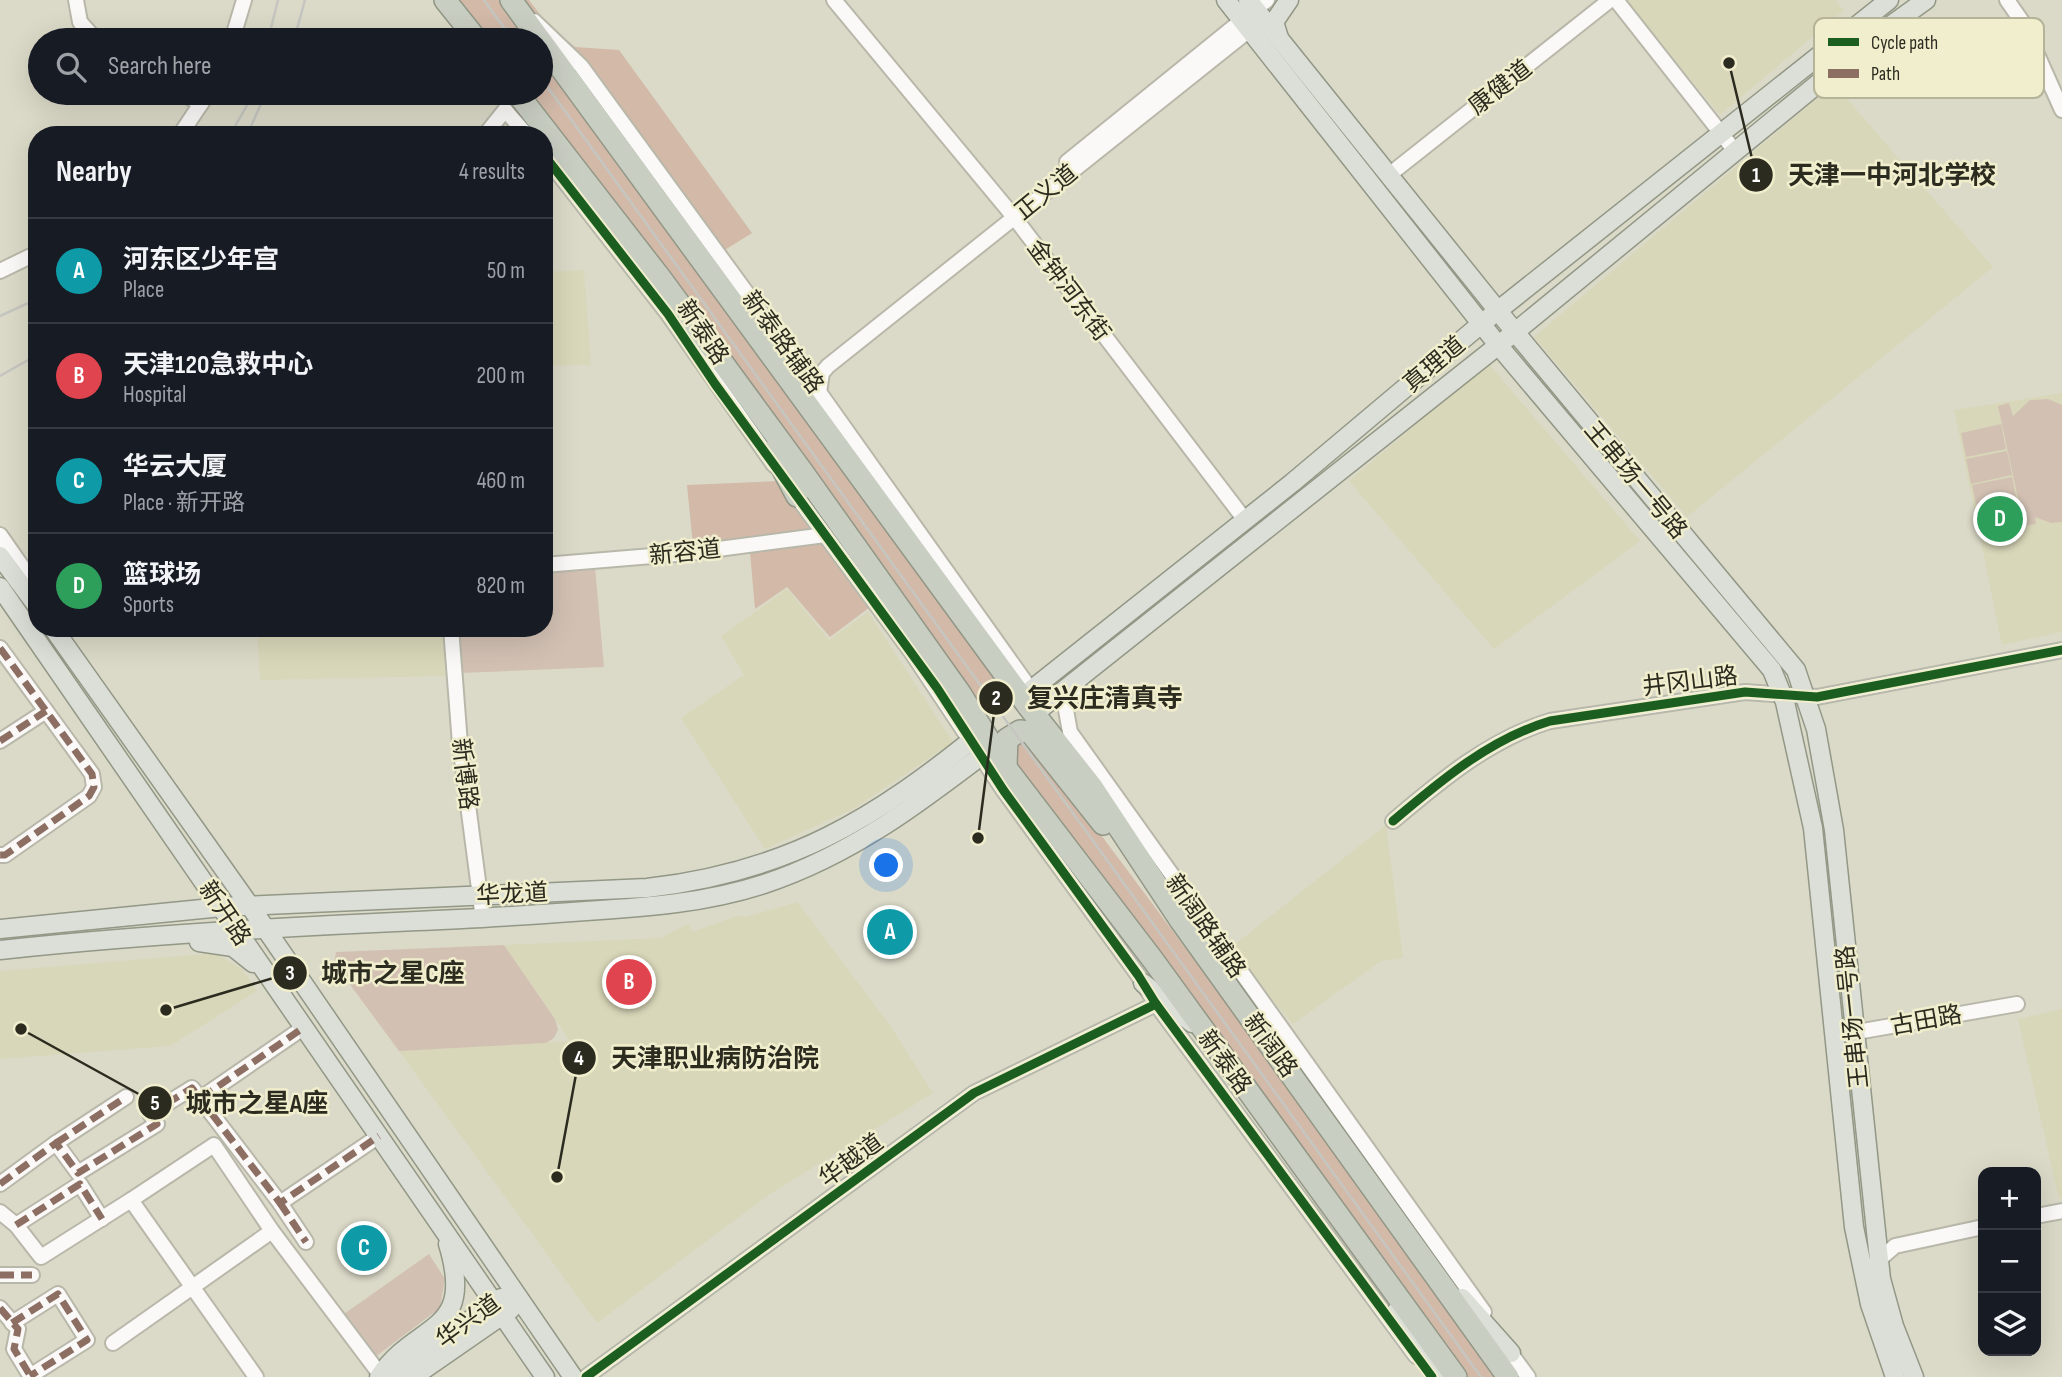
<!DOCTYPE html>
<meta charset="utf-8">
<style>
:root{--surface:#171b24;--page:#242831;--text:#f1f3f6;--muted:#9ea1a6;--line:#363941;--accent:#69685a}
body{margin:0;font-family:"Sofia Sans Condensed","Noto Sans SC",sans-serif;background:var(--page);color:var(--text)}
.controls{position:absolute;right:21px;bottom:21px;display:grid;overflow:hidden;border-radius:14px;box-shadow:0 7px 28px #0002}
.controls button{width:63px;height:63px;display:grid;place-items:center;padding:0;border:0;border-bottom:2px solid var(--line);background:var(--surface);color:var(--text);font:35px sans-serif}
.you{position:absolute;left:887px;top:866px;width:24px;height:24px;margin:-18px;border:5px solid #fff;border-radius:50%;background:#1a73e8;box-shadow:0 0 0 10px #1a73e833}
.badge{display:grid;place-items:center;width:46px;height:46px;border-radius:50%;background:var(--accent);color:#fff;font-size:23px;font-weight:700}
.pin{position:absolute;translate:-50% -50%;border:4px solid #fff;box-shadow:0 2px 7px #0006}
.list{margin:0;padding:0;list-style:none}
h2{display:flex;justify-content:space-between;align-items:center;height:91px;margin:0;padding:0 28px;font-size:30px}
h2 small{font-size:23px;font-weight:400;color:var(--muted)}
.list li{display:grid;grid-template-columns:46px 1fr auto;gap:21px;align-items:center;box-sizing:border-box;height:105px;padding:0 28px;border-top:2px solid var(--line)}
.list b{display:block;font-size:26px;white-space:nowrap}
.list p{margin:0;font-size:23px;white-space:nowrap;color:var(--muted)}
.list em{font-size:23px;font-style:normal;color:var(--muted)}
.icon{flex:none;width:38px;height:38px;fill:none;stroke:currentColor;stroke-width:2;stroke-linecap:round;stroke-linejoin:round}
.map{position:relative;flex:none;width:2062px;height:1377px;overflow:hidden}
.search{position:absolute;background:var(--surface);box-shadow:0 7px 28px #0002;left:28px;top:28px;width:525px;height:77px;display:flex;align-items:center;gap:18px;box-sizing:border-box;padding:0 24px;border-radius:38px;color:var(--muted);font-size:26px}
.panel{position:absolute;background:var(--surface);box-shadow:0 7px 28px #0002;left:28px;top:126px;width:525px;height:511px;border-radius:28px}
.map>svg:first-child{display:block}
.built{fill:#d9d7b9}
.green{fill:#d2c1b3}
.forest{fill:#d2b9a8}
.lines{fill:none;stroke-linecap:round;stroke-linejoin:round}
.minor-casing{stroke:#b8b8aa;stroke-width:18}
.major-casing{stroke:#929786;stroke-width:21}
.highway-casing{stroke:#929786;stroke-width:24}
.minor{stroke:#faf9f7;stroke-width:14}
.major{stroke:#dcdfd7;stroke-width:18}
.highway{stroke:#c9cec3;stroke-width:21}
.rail{stroke:#c6c6c1;stroke-width:2.5}
.quiet{stroke:#8d6e63;stroke-width:7;stroke-dasharray:14 7;stroke-linecap:butt}
.cycleway-casing{stroke:#f0eecd;stroke-width:13}
.cycleway{stroke:#1b5e20;stroke-width:9}
.labels{text-anchor:middle;stroke-width:5;stroke-linejoin:round;paint-order:stroke}
.street-label{font-size:24px;fill:#2c2b1f;stroke:#f0eecd}
.key{fill:#f0eecd;stroke:#b5b499;stroke-width:2}
.key-label{font-size:19px;fill:#2c2b1f}
.leader{fill:none;stroke:#2c2b1f;stroke-width:2.5}
.callout-dot{fill:#2c2b1f;stroke:#f0eecd;stroke-width:2.5}
.mark-label{font-size:21px;text-anchor:middle;font-weight:bold;fill:#fff}
.callout-label{font-size:26px;text-anchor:middle;font-weight:bold;fill:#2c2b1f;stroke:#f0eecd;stroke-width:5;stroke-linejoin:round;paint-order:stroke}
</style>
<div class="map">
<svg width="2062" height="1377" viewBox="0 0 2062 1377">
<rect width="100%" height="100%" fill="#dbdac8"/>
<g class="built">
<path d="M 1626,0 L 1835,0 L 1844,10 L 1720,115 Z"/>
<path d="M 1834,84 L 1993,267 L 1687,517 L 1534,337 Z"/>
<path d="M 584,270 L 591,365 L 544,366 L 544,272 Z"/>
<path d="M 1488,363 L 1640,541 L 1494,649 L 1349,481 Z"/>
<path d="M 2062,393 L 2062,632 L 2002,645 L 1954,410 Z"/>
<path d="M 787,589 L 829,640 L 868,612 L 953,742 L 853,809 L 765,849 L 681,718 L 744,675 L 721,636 Z"/>
<path d="M 257,628 L 443,628 L 445,676 L 260,680 Z"/>
<path d="M 1386,825 L 1403,958 L 1381,961 L 1293,1024 L 1229,949 Z"/>
<path d="M 797,902 L 889,1024 L 933,1093 L 770,1194 L 597,1323 L 399,1051 L 570,1041 L 504,945 L 661,938 L 688,924 L 693,932 L 736,916 L 746,917 Z"/>
<path d="M 216,953 L 242,969 L 257,991 L 170,1046 L 0,1059 L 0,971 Z"/>
<path d="M 2062,1009 L 2062,1199 L 2059,1199 L 2018,1019 Z"/>
</g>
<g class="green">
<path d="M 2048,399 L 2062,405 L 2062,522 L 2051,523 L 2035,517 L 2036,524 L 2024,526 L 1998,406 L 2009,403 L 2013,416 L 2030,400 Z"/>
<path d="M 2001,424 L 2006,449 L 1966,457 L 1961,433 Z"/>
<path d="M 2007,451 L 2012,475 L 1971,484 L 1966,459 Z"/>
<path d="M 2012,477 L 2017,501 L 1977,510 L 1972,485 Z"/>
<path d="M 2018,503 L 2023,527 L 1982,536 L 1977,511 Z"/>
<path d="M 595,567 L 604,667 L 461,673 L 458,628 L 544,628 L 544,572 Z"/>
<path d="M 504,945 L 555,1019 L 558,1030 L 554,1038 L 546,1043 L 399,1051 L 334,963 L 336,952 Z"/>
<path d="M 429,1254 L 445,1279 L 440,1308 L 375,1357 L 344,1314 Z"/>
</g>
<g class="forest">
<path d="M 459,0 L 529,0 L 546,22 L 575,47 L 619,50 L 752,233 L 696,268 L 1007,696 L 983,712 L 806,462 L 529,93 L 541,93 L 541,40 L 489,40 Z"/>
<path d="M 779,481 L 870,607 L 830,637 L 787,587 L 755,609 L 749,541 L 693,545 L 687,485 Z"/>
<path d="M 1021,737 L 1034,745 L 1262,1051 L 1499,1377 L 1466,1377 L 1012,763 L 1010,755 Z"/>
</g>
<g class="lines">
<g class="minor-casing">
<g id="minor">
<path d="M 76,0 L 80,22 L 96,40"/>
<path d="M 834,0 L 1014,217 L 1245,520"/>
<path d="M 1616,0 L 1735,151"/>
<path d="M 2007,0 L 2023,23 L 2062,110"/>
<path d="M 534,21 L 581,66 L 819,392 L 1031,690"/>
<path d="M 232,40 L 244,0"/>
<path d="M 182,93 L 201,104"/>
<path d="M 180,135 L 208,93"/>
<path d="M 485,135 L 505,110 L 527,135"/>
<path d="M 544,155 L 668,314 L 774,465"/>
<path d="M 1067,162 L 1267,0"/>
<path d="M 1389,175 L 1610,0"/>
<path d="M 0,271 L 37,253"/>
<path d="M 819,392 L 822,373 L 828,366 L 1258,23"/>
<path d="M 792,490 L 912,653 L 1004,791 L 1138,975 L 1156,1004 L 1416,1356"/>
<path d="M 0,535 L 37,588"/>
<path d="M 544,565 L 688,553 L 825,535"/>
<path d="M 451,628 L 460,744 L 483,919"/>
<path d="M 0,648 L 92,774 L 94,787 L 89,796 L 5,855 L 0,855"/>
<path d="M 1079,681 L 1066,710 L 1070,732 L 1484,1312"/>
<path d="M 0,741 L 46,711"/>
<path d="M 1393,821 C 1440,781 1490,739 1550,721 L 1745,692 L 1817,697 L 2062,650"/>
<path d="M 1834,1036 L 2017,1004"/>
<path d="M 201,1098 L 303,1028"/>
<path d="M 56,1143 L 126,1097"/>
<path d="M 0,1184 L 56,1143 L 78,1173 L 157,1124 L 150,1114 L 192,1088 L 280,1203 L 379,1136"/>
<path d="M 131,1200 L 214,1145 L 272,1231 L 382,1377"/>
<path d="M 280,1203 L 306,1242"/>
<path d="M 0,1212 L 16,1225 L 41,1257 L 131,1200 L 256,1377"/>
<path d="M 2036,1216 L 2062,1211"/>
<path d="M 16,1225 L 80,1184 L 102,1219"/>
<path d="M 1874,1264 L 1895,1246 L 1983,1227"/>
<path d="M 0,1275 L 32,1275"/>
<path d="M 0,1308 L 18,1329 L 14,1349 L 31,1377"/>
<path d="M 12,1323 L 58,1294 L 87,1340 L 30,1376"/>
<path d="M 113,1343 L 272,1231"/>
<path d="M 1506,1347 L 1528,1377"/>
<path d="M 586,1377 L 974,1093 L 1156,1004"/>
</g>
</g>
<g class="major-casing">
<g id="major">
<path d="M 1226,0 L 1498,345 L 1772,670 L 1785,702 L 1813,828 L 1854,1227 L 1870,1304 L 1895,1377"/>
<path d="M 1248,0 L 1515,332 L 1796,670 L 1816,729 L 1834,830 L 1881,1279 L 1894,1326 L 1914,1377"/>
<path d="M 1279,38 L 1274,22 L 1289,0"/>
<path d="M 0,556 L 37,606"/>
<path d="M 0,587 L 545,1377"/>
<path d="M 53,628 L 250,906 L 573,1377"/>
<path d="M 1031,690 L 1292,483 L 1481,324 L 1889,0"/>
<path d="M 1035,713 L 1515,332 L 1876,36 L 1926,0"/>
<path d="M 0,929 L 222,907 L 647,888 C 789,872 875,819 983,731"/>
<path d="M 199,942 L 233,947 L 253,963"/>
<path d="M 0,950 C 139,935 278,927 417,921 C 474,919 530,915 586,911 C 647,907 706,903 764,884 C 852,855 921,802 994,746"/>
<path d="M 1143,983 L 1192,1023"/>
<path d="M 1462,1298 L 1511,1353"/>
<path d="M 1397,1311 L 1438,1377"/>
<path d="M 379,1377 C 417,1320 476,1336 448,1244"/>
<path d="M 390,1377 L 501,1298"/>
<path d="M 413,1377 L 511,1309"/>
</g>
</g>
<g class="highway-casing">
<g id="highway">
<path d="M 445,0 L 477,40"/>
<path d="M 511,0 L 540,40"/>
<path d="M 541,41 L 1028,706 L 1092,787 L 1180,920 L 1508,1377"/>
<path d="M 517,93 L 662,280 L 802,471 L 960,693 L 1007,769 L 1153,960 L 1456,1377"/>
<path d="M 773,451 L 797,496"/>
<path d="M 1006,765 L 1007,739 L 1020,731 L 1030,732 L 1103,824"/>
</g>
</g>
<use href="#minor" class="minor"/>
<use href="#major" class="major"/>
<use href="#highway" class="highway"/>
<g class="rail">
<path d="M 484,0 L 513,40"/>
<path d="M 268,40 L 278,0"/>
<path d="M 294,40 L 305,0"/>
<path d="M 541,78 L 1481,1377"/>
<path d="M 230,135 L 254,93"/>
<path d="M 247,135 L 266,93"/>
<path d="M 0,316 L 37,299"/>
<path d="M 0,376 L 37,355"/>
</g>
<g class="quiet">
<path d="M 0,648 L 92,774 L 94,787 L 89,796 L 5,855 L 0,855"/>
<path d="M 0,741 L 46,711"/>
<path d="M 201,1098 L 303,1028"/>
<path d="M 56,1143 L 126,1097"/>
<path d="M 0,1184 L 56,1143 L 78,1173 L 157,1124 L 150,1114 L 192,1088 L 280,1203 L 379,1136"/>
<path d="M 280,1203 L 306,1242"/>
<path d="M 16,1225 L 80,1184 L 102,1219"/>
<path d="M 0,1275 L 32,1275"/>
<path d="M 0,1308 L 18,1329 L 14,1349 L 31,1377"/>
<path d="M 12,1323 L 58,1294 L 87,1340 L 30,1376"/>
</g>
<g class="cycleway-casing">
<g id="cycleway">
<path d="M 544,155 L 668,314 L 715,384 L 937,688 L 1004,791 L 1138,975 L 1156,1004 L 1432,1377"/>
<path d="M 1393,821 C 1440,781 1490,739 1550,721 L 1745,692 L 1817,697 L 2062,650"/>
<path d="M 586,1377 L 974,1093 L 1156,1004"/>
</g>
</g>
<use href="#cycleway" class="cycleway"/>
</g>
<g class="labels">
<g class="street-label">
<text transform="translate(1500 87) rotate(-38)" y="8">康健道</text>
<text transform="translate(1046 192) rotate(-39)" y="8">正义道</text>
<text transform="translate(1069 290) rotate(53)" y="8">金钟河东街</text>
<text transform="translate(703 332) rotate(56)" y="8">新泰路</text>
<text transform="translate(783 342) rotate(54)" y="8">新泰路辅路</text>
<text transform="translate(1434 364) rotate(-40)" y="8">真理道</text>
<text transform="translate(1636 480) rotate(50)" y="8">王串场一号路</text>
<text transform="translate(685 552) rotate(-6)" y="8">新容道</text>
<text transform="translate(1690 681) rotate(-7)" y="8">井冈山路</text>
<text transform="translate(465 774) rotate(83)" y="8">新博路</text>
<text transform="translate(512 894) rotate(-3)" y="8">华龙道</text>
<text transform="translate(225 913) rotate(56)" y="8">新开路</text>
<text transform="translate(1206 926) rotate(55)" y="8">新阔路辅路</text>
<text transform="translate(1852 1017) rotate(-96)" y="8">王串场一号路</text>
<text transform="translate(1926 1020) rotate(-10)" y="8">古田路</text>
<text transform="translate(1271 1045) rotate(54)" y="8">新阔路</text>
<text transform="translate(1225 1062) rotate(54)" y="8">新泰路</text>
<text transform="translate(851 1160) rotate(-36)" y="8">华越道</text>
<text transform="translate(468 1321) rotate(-36)" y="8">华兴道</text>
</g>
</g>
<rect x="1814" y="18" width="230" height="80" rx="10" class="key"/>
<rect x="1828" y="38" width="31" height="8" fill="#1b5e20"/>
<rect x="1828" y="69" width="31" height="9" fill="#8d6e63"/>
<g class="key-label">
<text x="1871" y="49">Cycle path</text>
<text x="1871" y="80">Path</text>
</g>
<path class="leader" d="M1729 63L1756 175M978 838L996 698M166 1010L290 973M557 1177L579 1058M21 1029L155 1103"/>
<g class="callout-dot">
<circle cx="1729" cy="63" r="7"/>
<circle cx="978" cy="838" r="7"/>
<circle cx="166" cy="1010" r="7"/>
<circle cx="557" cy="1177" r="7"/>
<circle cx="21" cy="1029" r="7"/>
<circle cx="1756" cy="175" r="18"/>
<circle cx="996" cy="698" r="18"/>
<circle cx="290" cy="973" r="18"/>
<circle cx="579" cy="1058" r="18"/>
<circle cx="155" cy="1103" r="18"/>
</g>
<g class="mark-label">
<text x="1756" y="182">1</text>
<text x="996" y="705">2</text>
<text x="290" y="980">3</text>
<text x="579" y="1065">4</text>
<text x="155" y="1110">5</text>
</g>
<g class="callout-label">
<text x="1892" y="184">天津一中河北学校</text>
<text x="1105" y="707">复兴庄清真寺</text>
<text x="393" y="982">城市之星C座</text>
<text x="715" y="1067">天津职业病防治院</text>
<text x="257" y="1112">城市之星A座</text>
</g>
</svg>
<div class="controls">
<button>+</button>
<button>−</button>
<button><svg class="icon" aria-label="layers" viewBox="0 0 24 24"><path d="M12 4l9 5-9 5-9-5zM3 14l9 5 9-5"/></svg></button>
</div>
<div class="you"></div>
<div class="pin badge" style="left:890px;top:932px;background:#0f9aa8">A</div>
<div class="pin badge" style="left:629px;top:982px;background:#e0444e">B</div>
<div class="pin badge" style="left:364px;top:1248px;background:#0f9aa8">C</div>
<div class="pin badge" style="left:2000px;top:519px;background:#2e9e5b">D</div>
<div class="search"><svg class="icon" aria-label="search" viewBox="0 0 24 24"><circle cx="10" cy="10" r="6"/><path d="M15 15l6 6"/></svg>Search here</div>
<section class="panel">
<h2>Nearby<small>4 results</small></h2>
<ul class="list">
<li><span class="badge" style="background:#0f9aa8">A</span><div><b>河东区少年宫</b><p>Place</p></div><em>50 m</em></li>
<li><span class="badge" style="background:#e0444e">B</span><div><b>天津120急救中心</b><p>Hospital</p></div><em>200 m</em></li>
<li><span class="badge" style="background:#0f9aa8">C</span><div><b>华云大厦</b><p>Place · 新开路</p></div><em>460 m</em></li>
<li><span class="badge" style="background:#2e9e5b">D</span><div><b>篮球场</b><p>Sports</p></div><em>820 m</em></li>
</ul>
</section>
</div>
